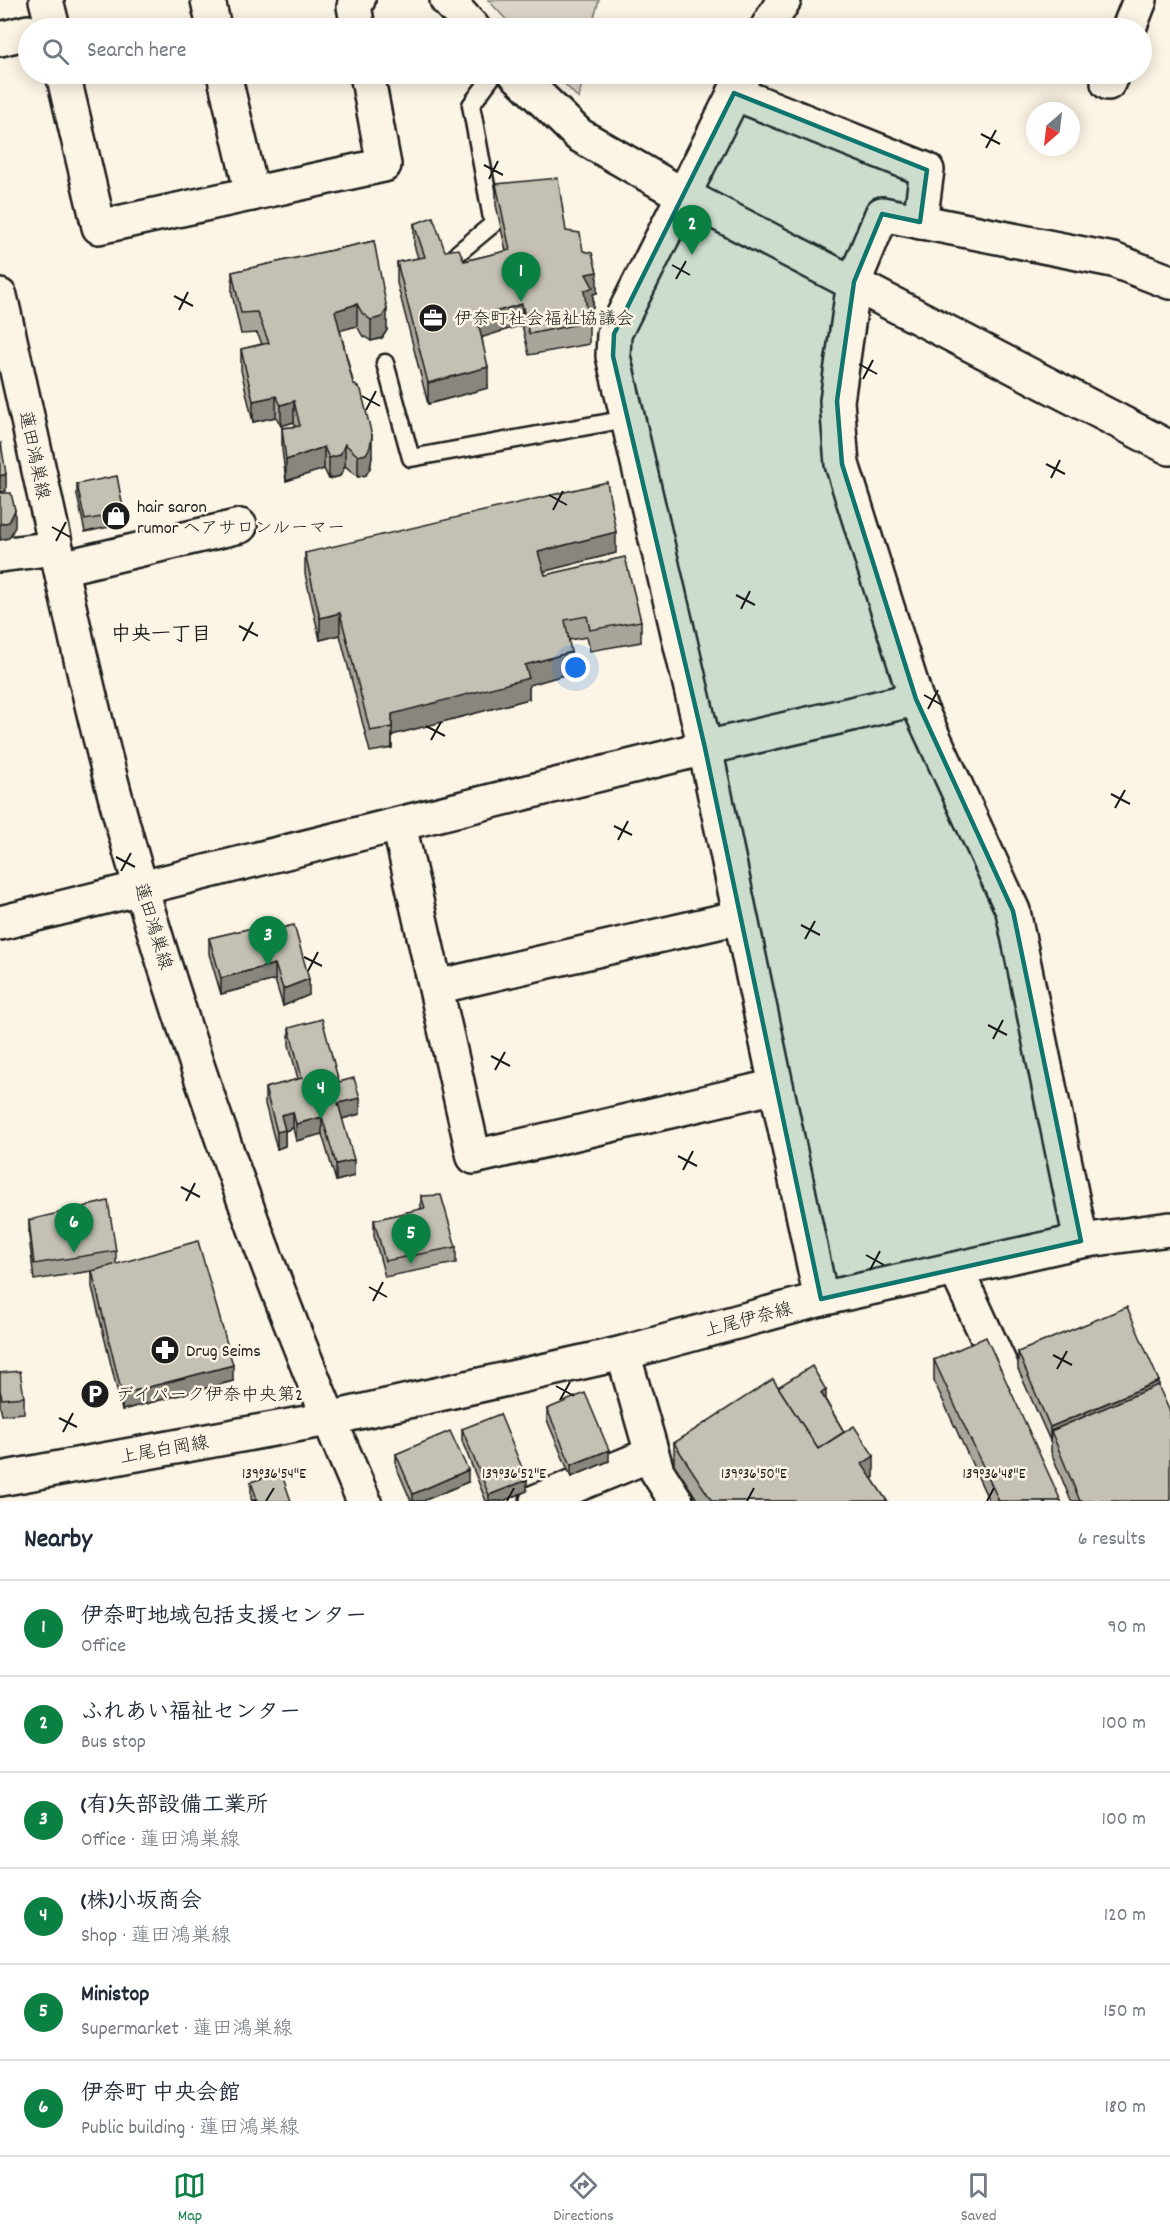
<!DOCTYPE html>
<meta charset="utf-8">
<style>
:root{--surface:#fff;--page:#f2f2f3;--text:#1f2937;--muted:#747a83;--line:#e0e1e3;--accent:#0b8043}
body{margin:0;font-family:Dekko,"Klee One",sans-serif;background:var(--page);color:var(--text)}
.compass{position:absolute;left:1026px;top:102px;width:54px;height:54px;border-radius:50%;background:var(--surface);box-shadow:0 3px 15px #0003;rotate:208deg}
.you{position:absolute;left:576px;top:668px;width:21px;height:21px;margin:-15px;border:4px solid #fff;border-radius:50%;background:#1a73e8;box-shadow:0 0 0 9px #1a73e833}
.badge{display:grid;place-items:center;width:39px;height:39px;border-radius:50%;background:var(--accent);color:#fff;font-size:20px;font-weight:700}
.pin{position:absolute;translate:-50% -50px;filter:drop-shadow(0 2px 3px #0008)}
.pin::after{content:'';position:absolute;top:32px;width:21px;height:18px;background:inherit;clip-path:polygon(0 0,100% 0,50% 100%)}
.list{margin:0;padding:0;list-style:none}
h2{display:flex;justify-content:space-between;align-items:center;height:78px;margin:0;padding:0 24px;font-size:26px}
h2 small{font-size:20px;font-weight:400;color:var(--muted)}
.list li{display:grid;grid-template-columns:39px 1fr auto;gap:18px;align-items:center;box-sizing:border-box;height:96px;padding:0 24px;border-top:2px solid var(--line)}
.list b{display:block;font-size:22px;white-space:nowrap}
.list p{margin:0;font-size:20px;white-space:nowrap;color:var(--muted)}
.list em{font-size:20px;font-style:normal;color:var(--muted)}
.icon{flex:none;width:33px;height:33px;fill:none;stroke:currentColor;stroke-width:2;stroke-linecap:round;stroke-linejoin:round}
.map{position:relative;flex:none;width:1170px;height:1501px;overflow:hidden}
.search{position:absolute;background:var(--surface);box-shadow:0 3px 15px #0003;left:18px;right:18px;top:18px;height:66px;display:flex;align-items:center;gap:15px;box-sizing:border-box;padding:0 21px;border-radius:33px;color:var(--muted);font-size:22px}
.sheet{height:654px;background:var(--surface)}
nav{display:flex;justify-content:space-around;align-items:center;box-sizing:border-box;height:84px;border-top:2px solid var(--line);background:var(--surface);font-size:16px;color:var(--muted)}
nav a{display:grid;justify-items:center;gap:3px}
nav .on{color:var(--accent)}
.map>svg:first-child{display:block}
.green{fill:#dbd5c8;stroke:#7c7872;stroke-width:1.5}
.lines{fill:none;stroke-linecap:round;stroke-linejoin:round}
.lane-casing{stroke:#1c1c1c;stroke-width:21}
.street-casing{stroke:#1c1c1c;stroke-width:38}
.secondary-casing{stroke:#1c1c1c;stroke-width:38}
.lane{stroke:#fcf5e5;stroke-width:16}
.street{stroke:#fcf5e5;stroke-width:33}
.secondary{stroke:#fcf5e5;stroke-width:33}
.wall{fill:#a9a59a;stroke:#1c1c1c;stroke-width:1.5}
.shaded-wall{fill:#89867d;stroke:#1c1c1c;stroke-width:1.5}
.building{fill:#c4c0b3;stroke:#1c1c1c;stroke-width:1.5}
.marked{fill:#0f766e;fill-opacity:0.2;stroke:#0f766e;stroke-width:4.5;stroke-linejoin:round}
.ticks{fill:none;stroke:#1c1c1c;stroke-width:2}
.labels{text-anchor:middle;stroke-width:5;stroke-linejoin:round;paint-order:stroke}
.poi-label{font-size:18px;fill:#1c1c1c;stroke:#fcf5e5;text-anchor:start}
.street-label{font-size:18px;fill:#1c1c1c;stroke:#fcf5e5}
.neighbourhood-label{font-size:20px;font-weight:bold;fill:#1c1c1c;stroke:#fcf5e5}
.ticks-label{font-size:15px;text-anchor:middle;fill:#1c1c1c;stroke:#fcf5e5;stroke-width:5;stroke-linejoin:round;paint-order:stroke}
</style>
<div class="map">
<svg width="1170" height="1501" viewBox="0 0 1170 1501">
<rect width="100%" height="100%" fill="#fcf5e5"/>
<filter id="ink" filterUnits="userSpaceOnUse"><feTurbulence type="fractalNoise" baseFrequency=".0167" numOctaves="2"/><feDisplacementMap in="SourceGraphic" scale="12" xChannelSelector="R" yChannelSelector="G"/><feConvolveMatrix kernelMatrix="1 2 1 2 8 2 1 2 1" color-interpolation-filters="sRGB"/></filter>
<g filter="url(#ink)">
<g class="green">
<path d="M 488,0 L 599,0 L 591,28 L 514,28 Z"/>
<path d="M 555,74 L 583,74 L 579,99 Z"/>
</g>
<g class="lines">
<g class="lane-casing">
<g id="lane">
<path d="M 458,253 L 493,224 L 471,105 L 494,74"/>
<path d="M 385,363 L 411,458 L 627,419"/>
</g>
</g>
<g class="street-casing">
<g id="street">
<path d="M 46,0 L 53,28"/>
<path d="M 208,0 L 214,28"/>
<path d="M 358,28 L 354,6 L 358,0"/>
<path d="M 767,28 L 784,0"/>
<path d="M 1129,28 L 1140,0"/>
<path d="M 0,39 L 28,32"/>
<path d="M 63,74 L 99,227 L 384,165 L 367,74"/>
<path d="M 224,74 L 252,194"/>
<path d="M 744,74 L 614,334 L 613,356 L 705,748 L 821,1299"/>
<path d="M 1108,83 L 1112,74"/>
<path d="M 734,93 L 927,170 L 920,222"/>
<path d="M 0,555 L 56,548"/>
<path d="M 61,568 L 240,526"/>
<path d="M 399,825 L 474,1157 L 776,1086"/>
<path d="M 0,923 L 705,748 L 916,699"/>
<path d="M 436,987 L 740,917"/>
<path d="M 1081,1241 L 1013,911 L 916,699 L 842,464 L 837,401 L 854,282 L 882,214 L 1113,260 L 1170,282"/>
<path d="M 956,1269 L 1063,1501"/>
<path d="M 623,1353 L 657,1471 L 676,1501"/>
<path d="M 537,1501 L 652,1454"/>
</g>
</g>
<g class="secondary-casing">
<g id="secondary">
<path d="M 447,0 L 473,28"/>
<path d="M 516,74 L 579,135 L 683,195 L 1170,448"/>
<path d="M 0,296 C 46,493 83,694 141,888 C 203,1096 278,1302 364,1501"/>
<path d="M 0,1479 L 328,1419 L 623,1353 L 821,1299 L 1081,1241 L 1170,1229"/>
</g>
</g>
<use href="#lane" class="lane"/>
<use href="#street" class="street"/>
<use href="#secondary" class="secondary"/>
</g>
<g class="wall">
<path d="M 496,184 L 566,231 L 583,251 L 597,293 L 593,294 L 593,308 L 587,311 L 589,322 L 589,344 L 529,355 L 522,325 L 482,337 L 488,388 L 428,404 L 397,283 L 397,262 L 418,258 L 414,245 L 414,224 L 445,251 L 464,261 L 506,251 L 496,205 Z"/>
<path d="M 374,241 L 387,330 L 382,338 L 371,341 L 362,335 L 357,326 L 340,330 L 372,457 L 370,468 L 366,475 L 358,477 L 345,466 L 340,476 L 329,479 L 324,469 L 286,481 L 282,449 L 282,428 L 295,427 L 294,422 L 281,426 L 276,417 L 253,422 L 241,370 L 241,349 L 262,344 L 257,333 L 241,334 L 232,294 L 232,272 Z"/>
<path d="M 77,484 L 124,513 L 124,524 L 85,532 L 77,495 Z"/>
<path d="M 305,553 L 616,553 L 544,571 L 545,575 L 641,621 L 641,642 L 590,651 L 587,637 L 569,640 L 571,673 L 529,685 L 529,699 L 392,735 L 392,748 L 370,752 L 340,635 L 320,640 L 305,574 Z"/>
<path d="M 265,925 L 309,995 L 283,1006 L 275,980 L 221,994 L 209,954 L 209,938 Z"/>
<path d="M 289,1028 L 339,1082 L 360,1114 L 342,1119 L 354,1176 L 336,1181 L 322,1134 L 296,1141 L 293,1128 L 285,1131 L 285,1146 L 277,1149 L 265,1104 L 265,1088 L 298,1079 L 289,1045 Z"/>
<path d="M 421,1196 L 456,1247 L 456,1263 L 385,1277 L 374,1236 L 374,1220 L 421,1209 Z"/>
<path d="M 29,1220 L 116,1251 L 116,1264 L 233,1381 L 122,1410 L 92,1287 L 92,1271 L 34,1280 L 29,1236 Z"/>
<path d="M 1018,1352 L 1159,1386 L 1170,1501 L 1071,1501 L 1051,1452 L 1051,1443 L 1018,1369 Z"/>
<path d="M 934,1360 L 1061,1501 L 989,1501 L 934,1381 Z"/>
<path d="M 0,1373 L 24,1397 L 24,1413 L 2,1415 L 0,1406 Z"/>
<path d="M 778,1387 L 826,1401 L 844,1432 L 874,1477 L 872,1479 L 887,1501 L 698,1501 L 674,1464 L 674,1443 Z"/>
<path d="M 547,1409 L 609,1461 L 571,1477 L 547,1420 Z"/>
<path d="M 462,1429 L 527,1491 L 503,1501 L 486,1501 L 462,1441 Z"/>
<path d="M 396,1454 L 468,1482 L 423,1501 L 411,1501 L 396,1466 Z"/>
<path d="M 251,1482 L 291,1501 L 252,1501 L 251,1498 Z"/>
</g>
<g class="shaded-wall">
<path d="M 597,272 L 597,293 L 593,294 L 593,308 L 584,313 L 584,291 L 586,274 Z"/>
<path d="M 357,304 L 357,326 L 335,332 L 335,311 Z"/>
<path d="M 522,304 L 522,325 L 477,339 L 477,317 Z"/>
<path d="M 387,309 L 387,330 L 382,338 L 371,341 L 371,320 Z"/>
<path d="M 488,367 L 488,388 L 428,404 L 428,383 Z"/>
<path d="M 276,396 L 276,417 L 253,422 L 253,401 Z"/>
<path d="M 294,401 L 294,422 L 281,426 L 281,405 Z"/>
<path d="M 372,436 L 372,457 L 370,468 L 366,475 L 358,477 L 358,456 Z"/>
<path d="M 345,444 L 345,466 L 340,476 L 329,479 L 329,458 Z"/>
<path d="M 324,447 L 324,469 L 286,481 L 286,460 Z"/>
<path d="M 6,474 L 6,491 L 0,493 L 0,476 Z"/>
<path d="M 15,510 L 15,527 L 9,538 L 0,540 L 0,524 Z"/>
<path d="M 616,532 L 616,553 L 538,573 L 538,552 Z"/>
<path d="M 340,613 L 340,635 L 320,640 L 320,618 Z"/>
<path d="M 571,652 L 571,673 L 529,685 L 529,699 L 392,735 L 392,748 L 392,714 L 525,665 Z"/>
<path d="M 275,964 L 275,980 L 221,994 L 221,978 Z"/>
<path d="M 309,979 L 309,995 L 283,1006 L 283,989 Z"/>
<path d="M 360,1098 L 360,1114 L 338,1120 L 338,1103 Z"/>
<path d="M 293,1112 L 293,1128 L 285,1131 L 285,1146 L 277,1149 L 277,1132 L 281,1115 Z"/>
<path d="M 322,1117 L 322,1134 L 296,1141 L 296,1124 Z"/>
<path d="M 354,1160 L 354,1176 L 336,1181 L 336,1164 Z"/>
<path d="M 233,1365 L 233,1381 L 122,1410 L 122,1394 Z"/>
<path d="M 1159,1381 L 1159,1398 L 1051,1431 L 1050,1443 L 1050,1427 Z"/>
<path d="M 826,1390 L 826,1401 L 821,1393 Z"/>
<path d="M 609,1450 L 609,1461 L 571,1477 L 571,1465 Z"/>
<path d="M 874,1456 L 874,1477 L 862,1485 L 862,1464 Z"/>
<path d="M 468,1470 L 468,1482 L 423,1501 L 413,1501 L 413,1494 Z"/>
<path d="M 527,1480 L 527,1491 L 503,1501 L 489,1501 L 489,1495 Z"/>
</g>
<g class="building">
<path d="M 723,22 L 731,28 L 719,28 Z"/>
<path d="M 558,178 L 566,231 L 580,233 L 583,251 L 592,253 L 597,272 L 586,274 L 593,287 L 584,291 L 589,322 L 529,334 L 522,304 L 477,317 L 488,367 L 428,383 L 397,262 L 425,257 L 414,224 L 433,217 L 445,251 L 459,249 L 464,261 L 510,250 L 496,184 Z"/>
<path d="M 374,241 L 387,309 L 382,317 L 371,320 L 362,313 L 357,304 L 335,311 L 353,383 L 361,390 L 372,436 L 370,447 L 366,454 L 358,456 L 345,444 L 340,455 L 329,458 L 324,447 L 286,460 L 282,428 L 300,426 L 294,401 L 281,405 L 276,396 L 253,401 L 241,349 L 269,343 L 257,312 L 241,313 L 232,272 Z"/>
<path d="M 1,443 L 6,474 L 0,476 L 0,444 Z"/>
<path d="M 117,476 L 124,513 L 85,520 L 77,484 Z"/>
<path d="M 607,482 L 616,532 L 538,552 L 545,575 L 625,557 L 641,621 L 590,630 L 587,616 L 565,620 L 571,652 L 525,665 L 529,678 L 392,714 L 392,727 L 370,731 L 340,613 L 320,618 L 305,553 Z"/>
<path d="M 0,490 L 2,493 L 11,493 L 15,510 L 9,522 L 0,524 Z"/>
<path d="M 265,925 L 269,931 L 294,925 L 309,979 L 283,989 L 275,964 L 221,978 L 209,938 Z"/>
<path d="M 322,1019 L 339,1082 L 354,1078 L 360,1098 L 338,1103 L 354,1160 L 336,1164 L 322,1117 L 296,1124 L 293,1112 L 281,1115 L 285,1130 L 277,1132 L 265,1088 L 302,1078 L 289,1028 Z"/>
<path d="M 441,1195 L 456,1247 L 385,1261 L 374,1220 L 425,1208 L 421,1196 Z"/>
<path d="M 108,1201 L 116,1251 L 34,1264 L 29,1220 Z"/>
<path d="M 198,1241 L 233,1365 L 122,1394 L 92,1271 Z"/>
<path d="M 1127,1307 L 1159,1381 L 1050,1427 L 1018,1352 Z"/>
<path d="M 986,1337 L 1061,1501 L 999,1501 L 934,1360 Z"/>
<path d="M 812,1366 L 826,1390 L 821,1393 L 844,1432 L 818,1449 L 778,1387 Z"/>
<path d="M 20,1371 L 24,1397 L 2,1399 L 0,1390 L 0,1373 Z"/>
<path d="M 773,1379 L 818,1449 L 854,1426 L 874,1456 L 862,1464 L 887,1501 L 712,1501 L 674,1443 Z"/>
<path d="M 1158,1385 L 1170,1412 L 1170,1501 L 1080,1501 L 1051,1431 Z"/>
<path d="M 585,1393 L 609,1450 L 571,1465 L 547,1409 Z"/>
<path d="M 500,1414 L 527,1480 L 489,1495 L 462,1429 Z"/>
<path d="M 450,1431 L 468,1470 L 413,1494 L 396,1454 Z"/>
<path d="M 281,1472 L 291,1501 L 251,1501 L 257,1499 L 251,1482 Z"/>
</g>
</g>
<path class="marked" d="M 734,93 L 927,170 L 920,222 L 882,214 L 854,282 L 837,401 L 842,464 L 916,699 L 1013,911 L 1081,1241 L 821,1299 L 705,748 L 613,356 L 614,334 Z"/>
<path class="ticks" d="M 981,134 L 1000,144M 986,148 L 996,130M 484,165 L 503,175M 489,179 L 498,161M 672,265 L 690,275M 676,279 L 686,261M 174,296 L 193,306M 179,310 L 188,292M 859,364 L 877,374M 863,379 L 873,360M 362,396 L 380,406M 366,410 L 376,391M 1046,464 L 1065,474M 1051,478 L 1060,460M 549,495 L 567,505M 553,510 L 563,491M 52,527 L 70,537M 56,541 L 66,522M 736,595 L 755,605M 741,609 L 750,591M 239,626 L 258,636M 243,641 L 253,622M 924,695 L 942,705M 928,709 L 938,690M 426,726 L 445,736M 431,740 L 441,722M 1111,794 L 1130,804M 1115,808 L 1125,790M 614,826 L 632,835M 618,840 L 628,821M 116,857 L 135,867M 121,871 L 131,853M 801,925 L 820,935M 805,939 L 815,921M 304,957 L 322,966M 308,971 L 318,952M 988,1025 L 1007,1035M 993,1039 L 1003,1020M 491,1056 L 510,1066M 495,1070 L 505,1052M 678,1156 L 697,1166M 683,1170 L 693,1151M 181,1187 L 200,1197M 186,1201 L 195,1183M 866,1255 L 884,1265M 870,1270 L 880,1251M 369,1287 L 387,1297M 373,1301 L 383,1282M 1053,1355 L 1072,1365M 1057,1369 L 1067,1351M 556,1386 L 574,1396M 560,1400 L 570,1382M 59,1418 L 77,1427M 63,1432 L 73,1413M 266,1501 L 274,1488M 507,1501 L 514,1488M 747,1501 L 754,1488M 987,1501 L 994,1488"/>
<defs>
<g id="office-disc" transform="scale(1.5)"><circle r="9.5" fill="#1c1c1c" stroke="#fcf5e5"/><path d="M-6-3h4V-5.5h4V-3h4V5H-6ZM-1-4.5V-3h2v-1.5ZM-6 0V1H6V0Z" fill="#fff"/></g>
<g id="shop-disc" transform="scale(1.5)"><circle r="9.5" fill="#1c1c1c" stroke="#fcf5e5"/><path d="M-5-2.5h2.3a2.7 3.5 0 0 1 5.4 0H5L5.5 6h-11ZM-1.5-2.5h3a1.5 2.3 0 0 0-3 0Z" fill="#fff"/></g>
<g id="pharmacy-disc" transform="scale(1.5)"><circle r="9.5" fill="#1c1c1c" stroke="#fcf5e5"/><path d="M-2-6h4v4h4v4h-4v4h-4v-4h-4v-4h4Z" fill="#fff"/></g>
<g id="parking-disc" transform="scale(1.5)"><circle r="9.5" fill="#1c1c1c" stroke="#fcf5e5"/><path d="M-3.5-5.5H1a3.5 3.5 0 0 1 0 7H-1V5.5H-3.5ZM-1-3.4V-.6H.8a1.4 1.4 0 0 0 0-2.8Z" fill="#fff"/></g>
</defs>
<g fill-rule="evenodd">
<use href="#office-disc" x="433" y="318"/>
<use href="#shop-disc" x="116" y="516"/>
<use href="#pharmacy-disc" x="165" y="1350"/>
<use href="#parking-disc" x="95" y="1394"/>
</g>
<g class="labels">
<g class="poi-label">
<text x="454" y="324">伊奈町社会福祉協議会</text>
<text x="137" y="512">hair saron<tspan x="137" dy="21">rumor ヘアサロンルーマー</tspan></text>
<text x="186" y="1356">Drug Seims</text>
<text x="116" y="1400">デイパーク伊奈中央第2</text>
</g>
<g class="street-label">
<text transform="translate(35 455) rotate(78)" y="6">蓮田鴻巣線</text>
<text transform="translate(154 926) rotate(73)" y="6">蓮田鴻巣線</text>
<text transform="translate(748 1319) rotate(-15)" y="6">上尾伊奈線</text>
<text transform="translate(164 1449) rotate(-10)" y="6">上尾白岡線</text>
</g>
<g class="neighbourhood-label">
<text x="161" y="640">中央一丁目</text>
</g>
</g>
<g class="ticks-label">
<text x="274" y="1478">139°36'54"E</text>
<text x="514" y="1478">139°36'52"E</text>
<text x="754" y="1478">139°36'50"E</text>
<text x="994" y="1478">139°36'48"E</text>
</g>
</svg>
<svg class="compass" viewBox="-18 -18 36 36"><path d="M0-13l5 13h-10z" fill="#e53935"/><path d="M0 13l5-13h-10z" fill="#747a83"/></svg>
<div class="you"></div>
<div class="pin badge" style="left:521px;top:302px">1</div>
<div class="pin badge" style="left:692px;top:255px">2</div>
<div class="pin badge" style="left:268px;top:966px">3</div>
<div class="pin badge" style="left:321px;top:1119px">4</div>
<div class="pin badge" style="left:411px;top:1264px">5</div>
<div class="pin badge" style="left:74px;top:1253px">6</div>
<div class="search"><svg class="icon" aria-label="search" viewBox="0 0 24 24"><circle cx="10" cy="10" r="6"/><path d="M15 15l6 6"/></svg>Search here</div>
</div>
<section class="sheet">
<h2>Nearby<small>6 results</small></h2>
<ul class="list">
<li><span class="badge">1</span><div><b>伊奈町地域包括支援センター</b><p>Office</p></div><em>90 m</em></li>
<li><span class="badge">2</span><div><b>ふれあい福祉センター</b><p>Bus stop</p></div><em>100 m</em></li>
<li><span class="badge">3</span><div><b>(有)矢部設備工業所</b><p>Office · 蓮田鴻巣線</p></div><em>100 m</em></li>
<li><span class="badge">4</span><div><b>(株)小坂商会</b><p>Shop · 蓮田鴻巣線</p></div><em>120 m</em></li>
<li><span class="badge">5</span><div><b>Ministop</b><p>Supermarket · 蓮田鴻巣線</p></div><em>150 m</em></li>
<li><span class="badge">6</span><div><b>伊奈町 中央会館</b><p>Public building · 蓮田鴻巣線</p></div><em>180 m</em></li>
</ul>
</section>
<nav>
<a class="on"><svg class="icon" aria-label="map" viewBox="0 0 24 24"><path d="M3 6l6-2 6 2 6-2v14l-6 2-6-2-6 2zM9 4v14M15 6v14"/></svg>Map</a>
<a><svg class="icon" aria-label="directions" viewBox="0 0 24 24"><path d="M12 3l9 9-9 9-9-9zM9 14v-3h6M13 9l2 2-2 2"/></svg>Directions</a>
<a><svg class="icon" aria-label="saved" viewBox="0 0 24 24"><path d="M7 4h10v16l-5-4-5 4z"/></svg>Saved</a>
</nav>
